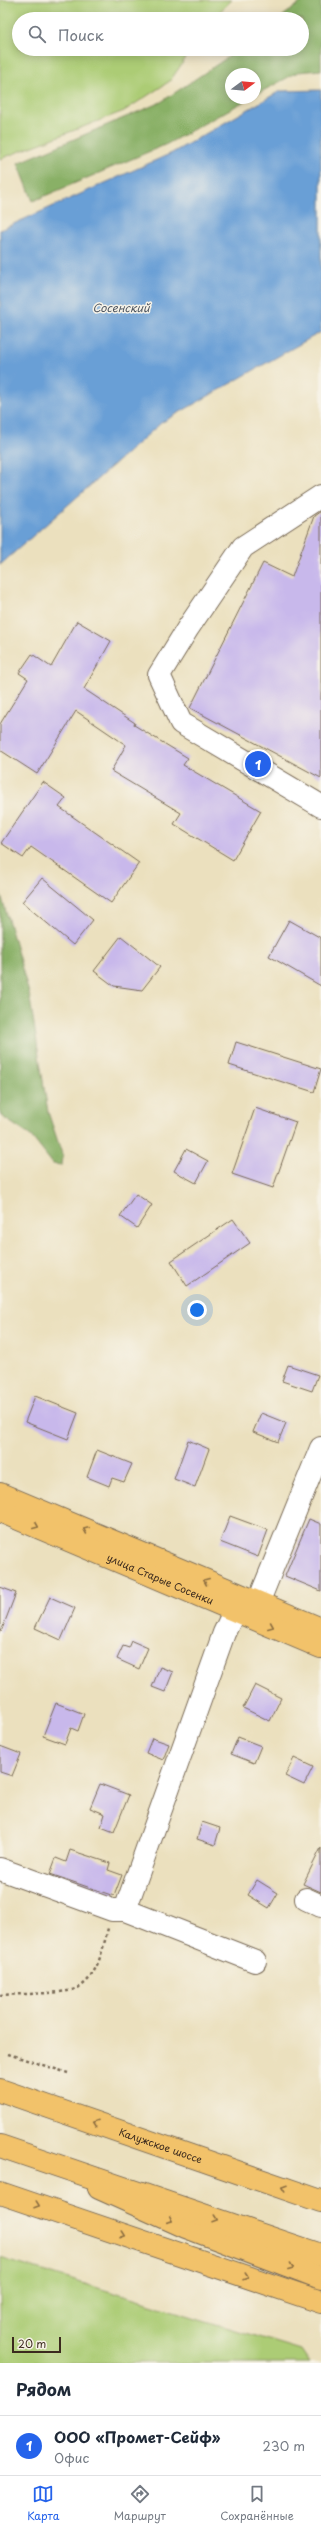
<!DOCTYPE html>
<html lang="ru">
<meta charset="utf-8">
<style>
:root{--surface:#fff;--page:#f6f6f7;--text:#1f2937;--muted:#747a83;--line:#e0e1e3;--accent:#2563eb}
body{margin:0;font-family:"Playpen Sans",sans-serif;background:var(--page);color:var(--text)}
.compass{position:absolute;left:225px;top:68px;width:36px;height:36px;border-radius:50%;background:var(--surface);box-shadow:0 2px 10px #0003;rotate:74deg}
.scale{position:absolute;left:12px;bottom:10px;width:49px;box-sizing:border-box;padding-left:4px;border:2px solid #3b2a1e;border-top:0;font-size:11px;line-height:14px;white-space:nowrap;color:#3b2a1e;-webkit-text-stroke:3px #f7f3e8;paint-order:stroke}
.you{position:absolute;left:197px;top:1310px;width:14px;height:14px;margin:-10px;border:3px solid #fff;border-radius:50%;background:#1a73e8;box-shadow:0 0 0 6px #1a73e833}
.badge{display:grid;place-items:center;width:26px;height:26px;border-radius:50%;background:var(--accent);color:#fff;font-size:13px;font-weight:700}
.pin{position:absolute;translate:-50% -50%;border:2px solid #fff;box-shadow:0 1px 4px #0006}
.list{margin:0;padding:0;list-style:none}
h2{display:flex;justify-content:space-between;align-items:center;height:52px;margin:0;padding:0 16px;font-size:17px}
h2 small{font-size:13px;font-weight:400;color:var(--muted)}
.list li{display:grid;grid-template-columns:26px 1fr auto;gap:12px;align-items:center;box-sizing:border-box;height:60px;padding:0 16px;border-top:1px solid var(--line)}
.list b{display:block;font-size:15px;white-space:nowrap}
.list p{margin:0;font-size:13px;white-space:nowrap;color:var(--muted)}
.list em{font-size:13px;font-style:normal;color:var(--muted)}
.icon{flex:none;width:22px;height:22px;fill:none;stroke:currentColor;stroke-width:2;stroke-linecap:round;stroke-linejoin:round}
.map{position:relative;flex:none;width:321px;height:2363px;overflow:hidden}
.search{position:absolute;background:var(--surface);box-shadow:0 2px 10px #0003;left:12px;right:12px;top:12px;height:44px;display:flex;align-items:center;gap:10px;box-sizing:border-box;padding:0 14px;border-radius:22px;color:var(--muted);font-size:15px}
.sheet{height:112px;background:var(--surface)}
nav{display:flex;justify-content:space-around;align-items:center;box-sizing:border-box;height:56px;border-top:1px solid var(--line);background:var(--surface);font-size:11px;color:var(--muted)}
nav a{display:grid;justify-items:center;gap:2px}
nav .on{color:var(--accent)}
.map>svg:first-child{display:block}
.green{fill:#accc74;stroke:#747b49}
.forest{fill:#89b066;stroke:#626d42}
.water{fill:#699fd6;stroke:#52647a}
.building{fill:#c8b8eb}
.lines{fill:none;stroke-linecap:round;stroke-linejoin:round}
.minor-casing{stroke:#796a56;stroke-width:24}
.major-casing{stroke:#796a56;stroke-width:24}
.highway-casing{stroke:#796a56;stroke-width:24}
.path{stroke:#796a56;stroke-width:2.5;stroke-dasharray:3 3;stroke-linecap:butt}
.minor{stroke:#fff;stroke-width:22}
.major{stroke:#f2c26a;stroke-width:22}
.highway{stroke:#f2c26a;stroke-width:22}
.oneway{stroke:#8d6e40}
.labels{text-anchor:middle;stroke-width:3;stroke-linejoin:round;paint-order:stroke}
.street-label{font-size:10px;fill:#3b2a1e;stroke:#f7f3e8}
.water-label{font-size:11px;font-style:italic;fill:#4b535e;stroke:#f7f3e8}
</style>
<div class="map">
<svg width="321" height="2363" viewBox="0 0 321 2363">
<rect width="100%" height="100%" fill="#f7f3e8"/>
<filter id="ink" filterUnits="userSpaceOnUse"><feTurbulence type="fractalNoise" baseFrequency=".025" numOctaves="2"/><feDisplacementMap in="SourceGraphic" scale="8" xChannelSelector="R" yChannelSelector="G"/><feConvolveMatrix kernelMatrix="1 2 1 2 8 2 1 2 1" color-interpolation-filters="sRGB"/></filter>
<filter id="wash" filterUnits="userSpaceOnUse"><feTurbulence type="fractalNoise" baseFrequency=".012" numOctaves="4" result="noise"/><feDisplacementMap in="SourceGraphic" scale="16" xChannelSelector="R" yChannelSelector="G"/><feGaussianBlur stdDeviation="0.9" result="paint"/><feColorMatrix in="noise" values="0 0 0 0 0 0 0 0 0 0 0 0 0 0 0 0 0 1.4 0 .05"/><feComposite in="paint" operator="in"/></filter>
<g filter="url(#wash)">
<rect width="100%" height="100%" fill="#ebe0be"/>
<g class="green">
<path d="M 0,0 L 232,0 L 212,19 L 19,19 L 19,49 L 192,49 L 170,81 L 124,111 L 0,159 Z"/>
<path d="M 0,2258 L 301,2350 L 310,2363 L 0,2363 Z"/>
</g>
<g class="forest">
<path d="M 304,0 L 321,0 L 321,70 L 298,72 L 255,95 L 255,74 L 231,74 L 231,98 L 250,98 L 167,144 L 33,201 L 18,163 L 161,102 L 240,49 L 302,49 L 302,19 L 279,19 Z"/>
<path d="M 0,891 L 29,993 L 48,1112 L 63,1157 L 62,1165 L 53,1164 L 31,1136 L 1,1116 L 0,1112 Z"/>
</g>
<path class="water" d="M 321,90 L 321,332 L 161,423 L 0,565 L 0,230 L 172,153 L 280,91 Z"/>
<g id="blocks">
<g class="building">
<path d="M 321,511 L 321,778 L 190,708 L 263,563 L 292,577 L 314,516 Z"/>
<path d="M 77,621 L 111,641 L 84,689 L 135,723 L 134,725 L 188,758 L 183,765 L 261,811 L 233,860 L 174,824 L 181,813 L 111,771 L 126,745 L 76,711 L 37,774 L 0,750 L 0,724 L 28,679 L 19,673 L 32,654 L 51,667 Z"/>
<path d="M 43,782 L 66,798 L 59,807 L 139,863 L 111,903 L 31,847 L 23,858 L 1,843 Z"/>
<path d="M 42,878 L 93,920 L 73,945 L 22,902 Z"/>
<path d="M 289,920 L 321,938 L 321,986 L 269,956 Z"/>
<path d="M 121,936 L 160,967 L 142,990 L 114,986 L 94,971 Z"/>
<path d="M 236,1042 L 321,1069 L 314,1092 L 229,1065 Z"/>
<path d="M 255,1108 L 296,1122 L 273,1188 L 232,1174 Z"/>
<path d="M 186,1149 L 208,1161 L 196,1183 L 174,1171 Z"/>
<path d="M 136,1194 L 152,1205 L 137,1228 L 120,1216 Z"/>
<path d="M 233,1219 L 250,1243 L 187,1286 L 171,1261 Z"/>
<path d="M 288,1365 L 318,1375 L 312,1391 L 282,1381 Z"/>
<path d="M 35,1396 L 78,1413 L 68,1439 L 25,1422 Z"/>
<path d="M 261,1413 L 286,1423 L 278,1442 L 253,1432 Z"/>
<path d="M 188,1440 L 209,1449 L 195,1487 L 174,1479 Z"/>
<path d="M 97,1450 L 132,1464 L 124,1482 L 112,1478 L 109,1486 L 87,1477 Z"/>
<path d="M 230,1516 L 268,1530 L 258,1557 L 220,1542 Z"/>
<path d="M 309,1519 L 321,1524 L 321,1591 L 285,1576 Z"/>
<path d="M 0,1587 L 16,1593 L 1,1632 L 0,1632 Z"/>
<path d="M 50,1597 L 75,1608 L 61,1640 L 35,1628 Z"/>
<path d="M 132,1641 L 148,1648 L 139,1669 L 117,1659 L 123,1646 L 129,1648 Z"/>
<path d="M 160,1667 L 173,1672 L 165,1692 L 152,1687 Z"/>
<path d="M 255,1685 L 281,1698 L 270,1721 L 243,1708 Z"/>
<path d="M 56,1703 L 84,1714 L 78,1731 L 71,1728 L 65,1744 L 43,1736 Z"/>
<path d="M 238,1737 L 261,1746 L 254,1763 L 231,1754 Z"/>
<path d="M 152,1738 L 169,1744 L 163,1760 L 146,1753 Z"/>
<path d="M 0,1746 L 21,1754 L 12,1776 L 0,1772 Z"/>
<path d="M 294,1758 L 313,1767 L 304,1785 L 285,1776 Z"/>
<path d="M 100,1784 L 129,1795 L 114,1832 L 101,1827 L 105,1814 L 90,1808 Z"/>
<path d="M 202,1822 L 220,1828 L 215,1845 L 197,1839 Z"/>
<path d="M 321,1848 L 321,1892 L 303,1884 Z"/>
<path d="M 70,1850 L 110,1863 L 108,1870 L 122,1875 L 114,1896 L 50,1874 L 56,1858 L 66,1862 Z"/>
<path d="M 257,1880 L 278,1893 L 269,1908 L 248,1895 Z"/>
</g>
</g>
</g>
<g filter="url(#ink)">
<use href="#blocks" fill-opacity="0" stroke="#796a56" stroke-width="1"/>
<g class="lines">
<g class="minor-casing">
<g id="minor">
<path d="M 321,496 L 243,547 L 188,628 L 159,675 L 181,723 L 321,806"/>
<path d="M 258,1603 L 321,1448"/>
<path d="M 0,1869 L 112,1910 L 125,1910 L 224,1633 L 234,1612"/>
<path d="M 306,1899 L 321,1906"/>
<path d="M 125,1910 L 255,1961"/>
</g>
</g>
<g class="major-casing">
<g id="major">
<path d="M 0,1494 L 321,1629"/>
<path id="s1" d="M 0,1511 L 321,1647"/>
<path d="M 99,2188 L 186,2227 L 321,2278"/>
<path d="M 0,2193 L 321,2302"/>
</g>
</g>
<g class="highway-casing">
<g id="highway">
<path id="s2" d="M 0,2090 L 321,2201"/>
<path d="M 0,2146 L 321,2255"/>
</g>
</g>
<g class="path">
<path d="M 0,1995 C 16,1994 63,1994 75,1989 C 97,1981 103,1948 108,1928"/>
<path d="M 8,2054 L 68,2073"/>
</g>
<use href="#minor" class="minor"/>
<use href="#major" class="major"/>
<use href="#highway" class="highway"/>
</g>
<defs><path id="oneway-chevron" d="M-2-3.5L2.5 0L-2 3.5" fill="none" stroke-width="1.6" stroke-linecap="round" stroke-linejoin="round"/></defs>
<g class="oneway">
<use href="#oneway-chevron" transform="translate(36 1526) rotate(23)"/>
<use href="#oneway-chevron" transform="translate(86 1530) rotate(-157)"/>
<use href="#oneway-chevron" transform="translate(206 1581) rotate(-157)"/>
<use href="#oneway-chevron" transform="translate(271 1626) rotate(23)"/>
<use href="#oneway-chevron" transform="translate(95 2123) rotate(-161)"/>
<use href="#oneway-chevron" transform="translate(284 2188) rotate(-161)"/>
<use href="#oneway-chevron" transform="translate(37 2205) rotate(19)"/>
<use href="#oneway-chevron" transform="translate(215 2219) rotate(19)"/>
<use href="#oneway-chevron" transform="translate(170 2220) rotate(24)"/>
<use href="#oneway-chevron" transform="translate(123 2235) rotate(19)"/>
<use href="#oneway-chevron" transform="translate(291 2267) rotate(21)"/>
<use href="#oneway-chevron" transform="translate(246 2277) rotate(19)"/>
</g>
</g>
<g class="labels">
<g class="street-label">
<text dy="4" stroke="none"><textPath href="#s1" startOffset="174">улица Старые Сосенки</textPath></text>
<text dy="4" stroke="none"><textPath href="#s2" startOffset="170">Калужское шоссе</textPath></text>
</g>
<g class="water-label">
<text x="121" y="312">Сосенский</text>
</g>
</g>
</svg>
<svg class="compass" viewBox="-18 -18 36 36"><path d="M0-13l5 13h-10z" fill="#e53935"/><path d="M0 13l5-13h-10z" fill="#747a83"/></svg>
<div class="scale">20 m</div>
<div class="you"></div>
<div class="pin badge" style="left:258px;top:764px">1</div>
<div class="search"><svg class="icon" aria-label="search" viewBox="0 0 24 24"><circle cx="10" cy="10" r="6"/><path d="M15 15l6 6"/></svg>Поиск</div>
</div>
<section class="sheet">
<h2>Рядом<small></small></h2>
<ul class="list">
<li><span class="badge">1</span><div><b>ООО «Промет-Сейф»</b><p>Офис</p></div><em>230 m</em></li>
</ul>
</section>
<nav>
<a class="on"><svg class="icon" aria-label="map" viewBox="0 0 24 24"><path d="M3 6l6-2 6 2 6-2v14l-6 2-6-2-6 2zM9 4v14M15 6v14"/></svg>Карта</a>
<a><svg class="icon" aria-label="directions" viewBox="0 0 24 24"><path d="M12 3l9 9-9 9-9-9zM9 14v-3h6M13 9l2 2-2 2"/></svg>Маршрут</a>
<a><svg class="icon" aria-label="saved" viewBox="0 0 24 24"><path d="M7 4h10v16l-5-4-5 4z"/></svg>Сохранённые</a>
</nav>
